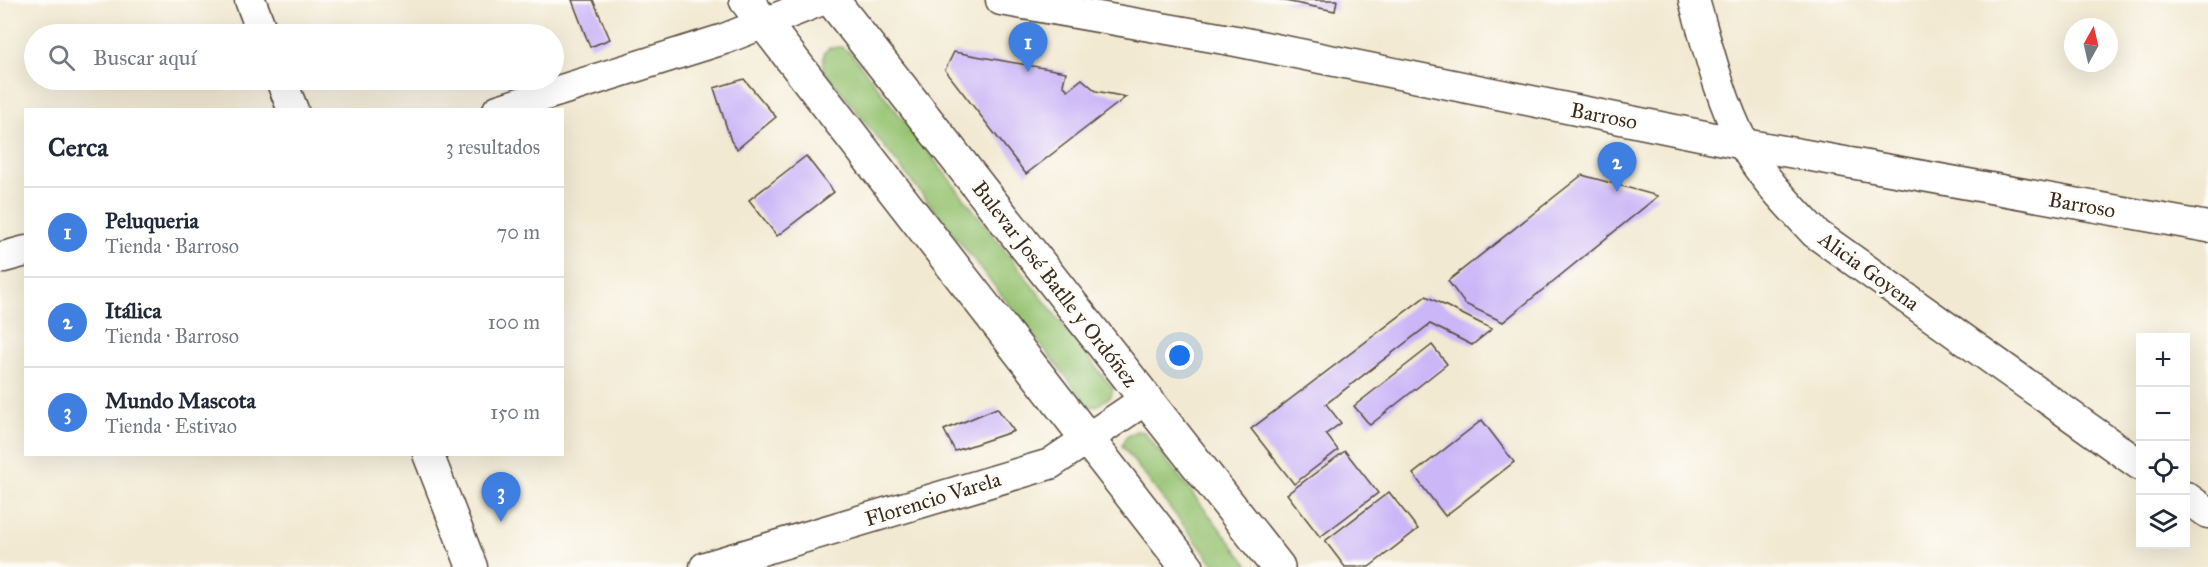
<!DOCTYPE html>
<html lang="es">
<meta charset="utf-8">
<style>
:root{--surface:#fff;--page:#f2f2f3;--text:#1f2937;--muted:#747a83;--line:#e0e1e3;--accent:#1a73e8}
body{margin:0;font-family:"IM FELL Great Primer",serif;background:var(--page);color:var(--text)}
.controls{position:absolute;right:18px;bottom:18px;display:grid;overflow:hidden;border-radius:0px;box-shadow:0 6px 24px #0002}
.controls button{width:54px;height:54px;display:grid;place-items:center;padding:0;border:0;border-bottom:2px solid var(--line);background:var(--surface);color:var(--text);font:30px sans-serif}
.compass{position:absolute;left:2064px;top:18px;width:54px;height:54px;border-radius:50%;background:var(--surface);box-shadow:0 6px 24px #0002;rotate:8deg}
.you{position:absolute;left:1180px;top:356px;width:21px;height:21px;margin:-15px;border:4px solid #fff;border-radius:50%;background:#1a73e8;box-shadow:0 0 0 9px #1a73e833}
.badge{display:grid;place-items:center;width:39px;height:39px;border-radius:50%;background:var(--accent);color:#fff;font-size:20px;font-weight:700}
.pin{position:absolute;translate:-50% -50px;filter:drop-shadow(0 2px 3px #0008)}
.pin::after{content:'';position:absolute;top:32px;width:21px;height:18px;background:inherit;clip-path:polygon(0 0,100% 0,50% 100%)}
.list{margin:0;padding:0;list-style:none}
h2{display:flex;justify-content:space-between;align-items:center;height:78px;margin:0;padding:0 24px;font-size:26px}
h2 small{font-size:20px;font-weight:400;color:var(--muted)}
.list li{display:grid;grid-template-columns:39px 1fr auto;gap:18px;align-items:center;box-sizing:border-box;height:90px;padding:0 24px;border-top:2px solid var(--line)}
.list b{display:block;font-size:22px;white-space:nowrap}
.list p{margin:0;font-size:20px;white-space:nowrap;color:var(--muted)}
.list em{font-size:20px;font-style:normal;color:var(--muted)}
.icon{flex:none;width:33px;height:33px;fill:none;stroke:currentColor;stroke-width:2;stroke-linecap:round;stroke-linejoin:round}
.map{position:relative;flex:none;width:2208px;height:567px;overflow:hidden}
.search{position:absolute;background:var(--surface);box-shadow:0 6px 24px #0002;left:24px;top:24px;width:540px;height:66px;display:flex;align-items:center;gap:15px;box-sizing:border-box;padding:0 21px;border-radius:33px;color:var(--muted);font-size:22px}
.panel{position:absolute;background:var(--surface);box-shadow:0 6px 24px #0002;left:24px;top:108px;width:540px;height:348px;border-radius:0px}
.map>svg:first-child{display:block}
.green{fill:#95c371;stroke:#687648;stroke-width:1.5}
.building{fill:#cbb6f7}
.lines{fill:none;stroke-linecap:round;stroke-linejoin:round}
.minor-casing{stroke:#564739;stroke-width:33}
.secondary-casing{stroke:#564739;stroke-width:36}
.minor{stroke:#fff;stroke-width:30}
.secondary{stroke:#fff;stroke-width:33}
.labels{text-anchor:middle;stroke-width:6;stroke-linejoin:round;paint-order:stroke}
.street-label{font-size:21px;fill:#3b2a1e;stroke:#fdfcf7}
</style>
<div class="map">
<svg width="2208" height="567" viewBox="0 0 2208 567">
<rect width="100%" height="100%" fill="#fdfcf7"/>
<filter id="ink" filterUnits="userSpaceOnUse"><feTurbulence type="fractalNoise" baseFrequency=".0167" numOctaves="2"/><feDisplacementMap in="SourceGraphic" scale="12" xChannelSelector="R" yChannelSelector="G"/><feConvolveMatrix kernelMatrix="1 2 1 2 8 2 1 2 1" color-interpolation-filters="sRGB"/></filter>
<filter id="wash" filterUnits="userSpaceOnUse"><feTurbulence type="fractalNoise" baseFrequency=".008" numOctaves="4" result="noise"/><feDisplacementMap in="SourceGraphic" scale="24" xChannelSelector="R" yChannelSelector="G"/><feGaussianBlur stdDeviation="1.35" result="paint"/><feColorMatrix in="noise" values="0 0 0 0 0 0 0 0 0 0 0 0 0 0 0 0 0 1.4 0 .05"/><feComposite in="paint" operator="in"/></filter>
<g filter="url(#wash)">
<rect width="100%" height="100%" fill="#f2e9d2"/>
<g class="green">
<path d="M 841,47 L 851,53 L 1113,389 L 1111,396 L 1098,405 L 1090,407 L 823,69 L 824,53 L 829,48 Z"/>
<path d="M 1136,431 L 1144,432 L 1250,567 L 1216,567 L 1122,446 L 1125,438 Z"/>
</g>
<g id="blocks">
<g class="building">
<path d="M 572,0 L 593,0 L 610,39 L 590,47 Z"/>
<path d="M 1280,0 L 1337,0 L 1335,11 Z"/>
<path d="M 954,52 L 1066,72 L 1063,85 L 1068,90 L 1082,79 L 1096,91 L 1126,97 L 1026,174 L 945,70 Z"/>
<path d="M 744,79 L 776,117 L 737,149 L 731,141 L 714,88 Z"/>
<path d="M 806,156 L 834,192 L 777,236 L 749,200 Z"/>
<path d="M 1582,175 L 1658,196 L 1503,322 L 1465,304 L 1448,281 Z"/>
<path d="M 1426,296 L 1492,329 L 1472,345 L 1430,324 L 1326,404 L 1341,423 L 1326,434 L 1338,450 L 1294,484 L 1251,429 Z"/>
<path d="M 1432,345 L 1447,364 L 1370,425 L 1354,406 Z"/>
<path d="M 997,408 L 1014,431 L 955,451 L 944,430 Z"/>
<path d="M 1482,420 L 1514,462 L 1445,516 L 1413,474 Z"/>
<path d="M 1345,451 L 1378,493 L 1320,537 L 1287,494 Z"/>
<path d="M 1389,492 L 1418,529 L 1369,567 L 1345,567 L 1325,541 Z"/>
</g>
</g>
</g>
<g filter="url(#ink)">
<use href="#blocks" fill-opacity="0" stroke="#564739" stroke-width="1.5"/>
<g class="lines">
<g class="minor-casing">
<g id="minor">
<path d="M 250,0 L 263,34"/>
<path d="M 1001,0 L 1236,41 L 1744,144 L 2208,227"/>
<path d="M 1694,0 C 1708,48 1720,98 1743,143 C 1761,177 1789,205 1815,233 L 2140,465"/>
<path d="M 281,80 L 293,110"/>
<path d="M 498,110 L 724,39 L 822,0"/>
<path d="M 0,258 L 26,251"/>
<path d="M 428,454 L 472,567"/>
<path d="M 2186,497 L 2208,513"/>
<path d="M 705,567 L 1050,464 L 1146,399"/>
</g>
</g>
<g class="secondary-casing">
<g id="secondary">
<path d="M 746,0 L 1187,567"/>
<path d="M 832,0 L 1278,567"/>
</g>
</g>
<use href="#minor" class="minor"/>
<use href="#secondary" class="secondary"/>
</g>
</g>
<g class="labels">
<g class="street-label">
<text transform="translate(1604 116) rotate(11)" y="7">Barroso</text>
<text transform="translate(2082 205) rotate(10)" y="7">Barroso</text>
<text transform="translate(1869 271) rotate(36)" y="7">Alicia Goyena</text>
<text transform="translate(1055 284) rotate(52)" y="7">Bulevar José Batlle y Ordóñez</text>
<text transform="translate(933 499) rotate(-17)" y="7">Florencio Varela</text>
</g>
</g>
</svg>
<div class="controls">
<button>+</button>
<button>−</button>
<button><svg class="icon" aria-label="locate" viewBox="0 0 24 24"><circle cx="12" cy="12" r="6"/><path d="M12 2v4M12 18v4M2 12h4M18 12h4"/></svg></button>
<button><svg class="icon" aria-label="layers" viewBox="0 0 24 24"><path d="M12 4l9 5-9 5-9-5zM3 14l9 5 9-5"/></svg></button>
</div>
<svg class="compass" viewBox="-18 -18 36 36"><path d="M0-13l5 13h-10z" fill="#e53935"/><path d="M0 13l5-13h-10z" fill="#747a83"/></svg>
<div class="you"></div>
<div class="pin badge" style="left:1028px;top:72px;background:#3f7fe0">1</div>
<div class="pin badge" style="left:1617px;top:192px;background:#3f7fe0">2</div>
<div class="pin badge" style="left:501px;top:522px;background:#3f7fe0">3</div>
<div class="search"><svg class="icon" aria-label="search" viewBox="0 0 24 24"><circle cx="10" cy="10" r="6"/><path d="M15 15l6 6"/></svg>Buscar aquí</div>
<section class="panel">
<h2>Cerca<small>3 resultados</small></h2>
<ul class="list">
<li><span class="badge" style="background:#3f7fe0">1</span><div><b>Peluqueria</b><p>Tienda · Barroso</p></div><em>70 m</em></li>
<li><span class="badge" style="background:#3f7fe0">2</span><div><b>Itálica</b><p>Tienda · Barroso</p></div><em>100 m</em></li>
<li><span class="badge" style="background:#3f7fe0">3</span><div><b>Mundo Mascota</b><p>Tienda · Estivao</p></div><em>150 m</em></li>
</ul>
</section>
</div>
